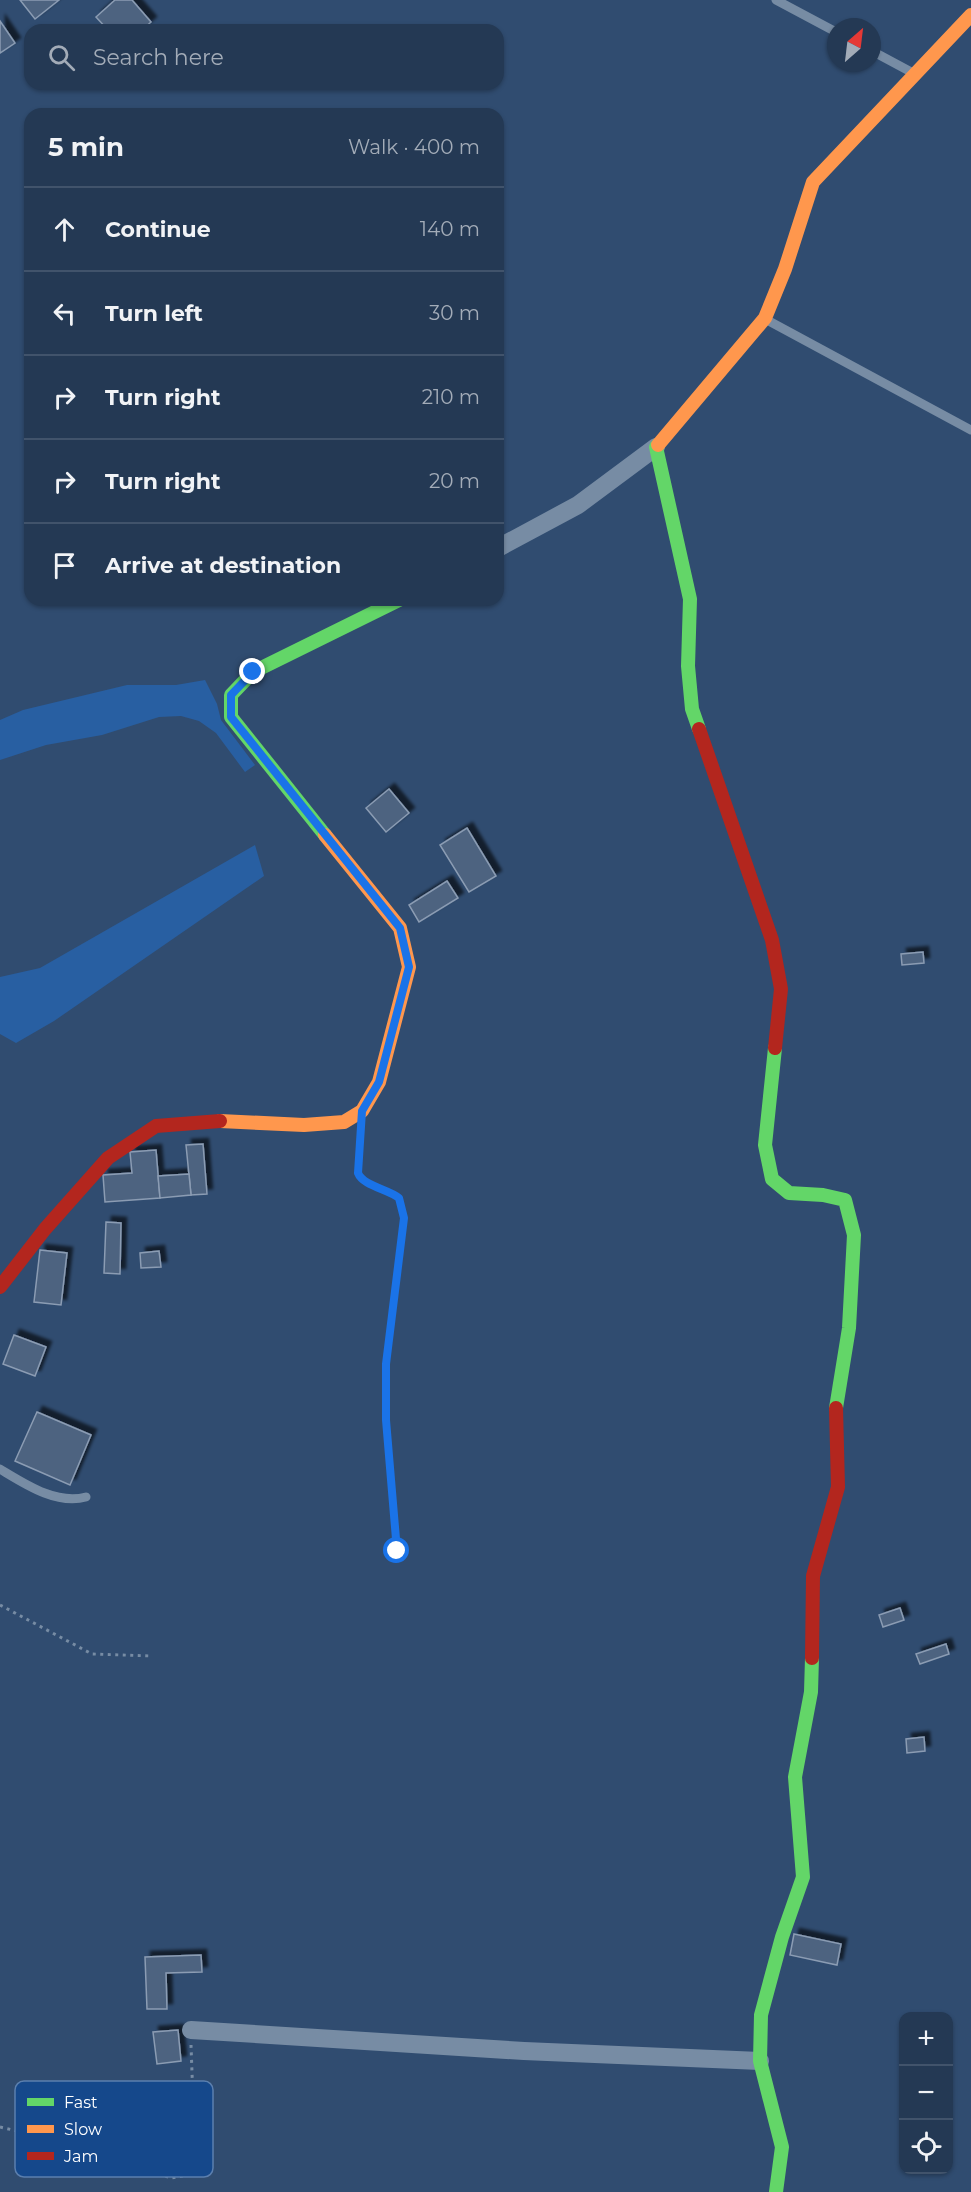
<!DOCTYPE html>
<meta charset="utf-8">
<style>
:root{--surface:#243954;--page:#30445e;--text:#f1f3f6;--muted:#a3acb8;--line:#41536b}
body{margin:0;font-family:Montserrat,sans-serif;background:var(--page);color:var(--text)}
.controls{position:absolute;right:18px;bottom:18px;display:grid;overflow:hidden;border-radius:12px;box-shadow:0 2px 4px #0004}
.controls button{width:54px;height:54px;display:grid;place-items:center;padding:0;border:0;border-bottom:2px solid var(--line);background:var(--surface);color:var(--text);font:30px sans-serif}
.compass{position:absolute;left:827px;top:18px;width:54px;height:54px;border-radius:50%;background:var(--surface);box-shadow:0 2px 4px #0004;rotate:28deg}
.stop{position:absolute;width:18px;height:18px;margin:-14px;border:4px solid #1a73e8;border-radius:50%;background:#fff}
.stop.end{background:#1a73e8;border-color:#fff;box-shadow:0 2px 6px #0008}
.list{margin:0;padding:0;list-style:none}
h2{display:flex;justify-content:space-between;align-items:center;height:78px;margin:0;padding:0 24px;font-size:26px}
h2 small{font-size:20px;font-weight:400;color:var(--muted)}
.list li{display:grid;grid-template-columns:39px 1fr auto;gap:18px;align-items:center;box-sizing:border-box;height:84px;padding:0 24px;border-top:2px solid var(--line)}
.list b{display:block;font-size:22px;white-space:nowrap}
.list em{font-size:20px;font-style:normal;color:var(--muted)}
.icon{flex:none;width:33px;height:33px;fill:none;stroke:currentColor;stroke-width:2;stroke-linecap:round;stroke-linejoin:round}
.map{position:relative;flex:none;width:971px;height:2192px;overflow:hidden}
.search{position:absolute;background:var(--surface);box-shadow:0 2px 4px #0004;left:24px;top:24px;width:480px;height:66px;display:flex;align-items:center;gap:15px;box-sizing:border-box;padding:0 21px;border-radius:18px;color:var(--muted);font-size:22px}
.panel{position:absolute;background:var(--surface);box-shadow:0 2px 4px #0004;left:24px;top:108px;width:480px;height:498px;border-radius:18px}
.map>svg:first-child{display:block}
.green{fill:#285fa2}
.building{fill:#4d6380;stroke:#8b9cb3;stroke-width:1.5;filter:url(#shadow)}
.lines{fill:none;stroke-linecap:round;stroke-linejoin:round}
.path{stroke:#778ca4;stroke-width:3;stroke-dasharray:3 4.5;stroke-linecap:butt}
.lane{stroke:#778ca4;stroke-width:9}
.street{stroke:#778ca4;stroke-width:18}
.fast{stroke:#63d668;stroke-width:14}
.slow{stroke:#ff974d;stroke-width:14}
.jam{stroke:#b3261e;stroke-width:14}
.route{stroke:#1a73e8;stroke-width:8}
.key{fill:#15488b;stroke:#5b7fae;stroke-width:1.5}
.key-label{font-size:16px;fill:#fff}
</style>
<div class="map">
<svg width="971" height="2192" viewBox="0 0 971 2192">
<defs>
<filter id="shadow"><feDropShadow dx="5.5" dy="-5.5" stdDeviation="1.5" flood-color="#0009"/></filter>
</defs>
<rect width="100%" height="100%" fill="#304c70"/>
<g class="green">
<path d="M 205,680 L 217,704 L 221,720 L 255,765 L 245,772 L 216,733 L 199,721 L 181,716 L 159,717 L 102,735 L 46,745 L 0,760 L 0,720 L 23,710 L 127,685 L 176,685 Z"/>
<path d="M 255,845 L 264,876 L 54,1021 L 16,1043 L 0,1034 L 0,977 L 40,968 Z"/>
</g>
<g class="building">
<path d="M 20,0 L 59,0 L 35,19 Z"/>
<path d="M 115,0 L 132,0 L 151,22 L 142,30 L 108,30 L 96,17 Z"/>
<path d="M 0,21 L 15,43 L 0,53 Z"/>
<path d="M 389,789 L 409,813 L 386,832 L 366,808 Z"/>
<path d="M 467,828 L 496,876 L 469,892 L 440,845 Z"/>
<path d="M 447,881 L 458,898 L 419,922 L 409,905 Z"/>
<path d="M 923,952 L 924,963 L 902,965 L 901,954 Z"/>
<path d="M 203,1144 L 207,1194 L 191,1195 L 186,1145 Z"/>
<path d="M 156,1150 L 160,1198 L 105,1202 L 103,1175 L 132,1173 L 130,1152 Z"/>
<path d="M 189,1174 L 191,1195 L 160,1198 L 158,1176 Z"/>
<path d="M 106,1222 L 121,1223 L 120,1274 L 104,1273 Z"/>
<path d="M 40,1250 L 67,1253 L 61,1305 L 34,1302 Z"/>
<path d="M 159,1251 L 161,1267 L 141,1268 L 140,1253 Z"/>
<path d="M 14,1335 L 46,1347 L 35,1376 L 3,1364 Z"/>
<path d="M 37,1412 L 91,1435 L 70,1485 L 15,1461 Z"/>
<path d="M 900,1608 L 904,1620 L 883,1627 L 879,1615 Z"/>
<path d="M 946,1644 L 949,1654 L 920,1664 L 916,1654 Z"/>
<path d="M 924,1737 L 925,1751 L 907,1753 L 906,1739 Z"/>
<path d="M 794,1934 L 841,1944 L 837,1965 L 790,1955 Z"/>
<path d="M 201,1955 L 202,1972 L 166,1973 L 167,2009 L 147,2009 L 145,1957 Z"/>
<path d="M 178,2030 L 181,2061 L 157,2064 L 153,2032 Z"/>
</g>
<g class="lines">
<g class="path">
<path d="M 360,1137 L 359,1177 C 379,1196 398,1180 404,1218 L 386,1364 L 386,1420 L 397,1551"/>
<path d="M 0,1605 L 92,1654 L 152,1656"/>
<path d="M 0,2127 L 51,2139 L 171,2178 L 183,2176 L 190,2168 L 195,2155 L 191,2045"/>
</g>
<g class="lane">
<path d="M 776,0 L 836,32"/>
<path d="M 872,51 L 913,73"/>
<path d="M 767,320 L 971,430"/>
<path d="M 0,1469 C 25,1484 56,1505 86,1497"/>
</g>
<g class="street">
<path d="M 498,548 L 578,505 L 656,447"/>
<path d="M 191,2030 L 524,2051 L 760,2061"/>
</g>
<g class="fast">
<path d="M 658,445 L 656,447 L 690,599 L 688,666 L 692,709 L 699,729"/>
<path d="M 325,835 L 231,717 L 231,695 L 253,672 L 399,600"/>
<path d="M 775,1048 L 765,1145 L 772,1179 L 789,1193 L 823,1195 L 845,1200 L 854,1235 L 849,1328 L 836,1408"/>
<path d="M 776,2192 L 782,2147 L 760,2061 L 761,2015 L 782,1937 L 803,1877 L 795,1777 L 811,1692 L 812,1658"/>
</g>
<g class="slow">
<path d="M 658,445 L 765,318 L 785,269 L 813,182 L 971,15"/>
<path d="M 220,1121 L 304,1125 L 344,1122 L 362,1111 L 379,1082 L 409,967 L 400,928 L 325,835"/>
</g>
<g class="jam">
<path d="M 699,729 L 772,940 L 781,989 L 775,1048"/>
<path d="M 0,1287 L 45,1229 L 108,1158 L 156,1126 L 220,1121"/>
<path d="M 812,1658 L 813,1576 L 838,1487 L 836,1408"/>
</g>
</g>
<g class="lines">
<path class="route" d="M 253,672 L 231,695 L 231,717 L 400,928 L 409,967 L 379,1082 L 362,1111 L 358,1173 C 363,1186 388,1189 399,1198 L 404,1218 L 386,1364 L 386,1420 L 397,1551"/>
</g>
<rect x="15" y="2081" width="198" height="96" rx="9" class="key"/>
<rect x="27" y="2098" width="27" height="8" fill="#63d668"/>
<rect x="27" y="2125" width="27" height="8" fill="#ff974d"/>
<rect x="27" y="2152" width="27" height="8" fill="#b3261e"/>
<g class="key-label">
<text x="64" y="2108">Fast</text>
<text x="64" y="2135">Slow</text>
<text x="64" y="2162">Jam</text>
</g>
</svg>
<div class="controls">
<button>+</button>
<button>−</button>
<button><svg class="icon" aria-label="locate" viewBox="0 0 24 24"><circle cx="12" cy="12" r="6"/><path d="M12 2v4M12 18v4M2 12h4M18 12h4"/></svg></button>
</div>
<svg class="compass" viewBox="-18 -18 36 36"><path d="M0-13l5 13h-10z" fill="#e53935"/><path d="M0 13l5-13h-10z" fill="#a3acb8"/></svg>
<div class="stop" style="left:397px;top:1551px"></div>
<div class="stop end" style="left:253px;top:672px"></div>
<div class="search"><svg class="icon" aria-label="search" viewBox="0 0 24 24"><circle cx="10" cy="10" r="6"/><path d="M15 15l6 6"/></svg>Search here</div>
<section class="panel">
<h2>5 min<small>Walk · 400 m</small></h2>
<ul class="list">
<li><svg class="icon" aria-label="ahead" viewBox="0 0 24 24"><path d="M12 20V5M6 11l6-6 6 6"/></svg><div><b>Continue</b></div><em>140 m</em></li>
<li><svg class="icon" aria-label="left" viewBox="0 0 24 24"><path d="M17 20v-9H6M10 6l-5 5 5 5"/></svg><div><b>Turn left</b></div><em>30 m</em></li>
<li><svg class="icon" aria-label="right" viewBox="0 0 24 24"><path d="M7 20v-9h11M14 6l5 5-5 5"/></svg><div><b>Turn right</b></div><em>210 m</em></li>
<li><svg class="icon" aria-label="right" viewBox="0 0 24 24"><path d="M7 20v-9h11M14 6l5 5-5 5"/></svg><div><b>Turn right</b></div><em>20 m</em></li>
<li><svg class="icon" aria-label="arrive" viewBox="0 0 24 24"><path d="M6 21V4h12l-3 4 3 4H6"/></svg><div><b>Arrive at destination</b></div></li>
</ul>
</section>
</div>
